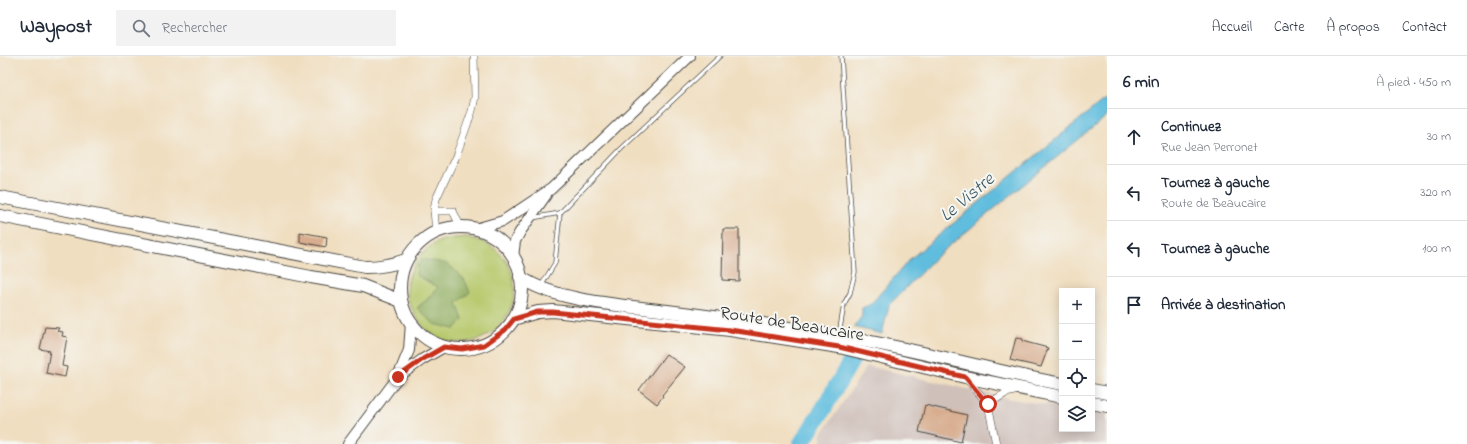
<!DOCTYPE html>
<html lang="fr">
<meta charset="utf-8">
<style>
:root{--surface:#fff;--page:#f2f2f3;--text:#1f2937;--muted:#747a83;--line:#e0e1e3}
body{margin:0;font-family:"Indie Flower",sans-serif;background:var(--page);color:var(--text)}
.controls{position:absolute;right:12px;bottom:12px;display:grid;overflow:hidden;border-radius:0px;box-shadow:0 2px 10px #0003}
.controls button{width:36px;height:36px;display:grid;place-items:center;padding:0;border:0;border-bottom:1px solid var(--line);background:var(--surface);color:var(--text);font:20px sans-serif}
.stop{position:absolute;width:12px;height:12px;margin:-9px;border:3px solid #c8321e;border-radius:50%;background:#fff}
.stop.end{background:#c8321e;border-color:#fff;box-shadow:0 1px 4px #0008}
.list{margin:0;padding:0;list-style:none}
h2{display:flex;justify-content:space-between;align-items:center;height:52px;margin:0;padding:0 16px;font-size:17px}
h2 small{font-size:13px;font-weight:400;color:var(--muted)}
.list li{display:grid;grid-template-columns:26px 1fr auto;gap:12px;align-items:center;box-sizing:border-box;height:56px;padding:0 16px;border-top:1px solid var(--line)}
.list b{display:block;font-size:15px;white-space:nowrap}
.list p{margin:0;font-size:13px;white-space:nowrap;color:var(--muted)}
.list em{font-size:13px;font-style:normal;color:var(--muted)}
.icon{flex:none;width:22px;height:22px;fill:none;stroke:currentColor;stroke-width:2;stroke-linecap:round;stroke-linejoin:round}
.map{position:relative;flex:none;width:1107px;height:388px;overflow:hidden}
header{display:flex;align-items:center;gap:24px;box-sizing:border-box;height:56px;padding:0 20px;background:var(--surface);border-bottom:1px solid var(--line)}
header strong{font-size:19px}
nav{display:flex;gap:22px;margin-inline-start:auto;font-size:14px}
.search{width:280px;height:36px;background:var(--page);display:flex;align-items:center;gap:10px;box-sizing:border-box;padding:0 14px;border-radius:0px;color:var(--muted);font-size:15px}
main{display:flex}
aside{flex:1;background:var(--surface)}
.map>svg:first-child{display:block}
.industrial{fill:#cfc0ba}
.green{fill:#b7c96d;stroke:#717a4c;fill-rule:evenodd}
.forest{fill:#91ad60;stroke:#5e6c46}
.water{fill:#60bdde;stroke:#467484}
.lines{fill:none;stroke-linecap:round;stroke-linejoin:round}
.river{stroke:#60bdde;stroke-width:17}
.building{fill:#d8ad8f}
.lane-casing{stroke:#494641;stroke-width:5}
.street-casing{stroke:#494641;stroke-width:8}
.secondary-casing{stroke:#494641;stroke-width:12}
.primary-casing{stroke:#494641;stroke-width:14}
.lane{stroke:#fff;stroke-width:3.5}
.street{stroke:#fff;stroke-width:7}
.secondary{stroke:#fff;stroke-width:10}
.primary{stroke:#fff;stroke-width:12}
.route{stroke:#c8321e;stroke-width:5}
.labels{text-anchor:middle;stroke-width:4;stroke-linejoin:round;paint-order:stroke}
.street-label{font-size:18px;fill:#2b2b2b;stroke:#f6f6f2}
.water-label{font-size:19px;font-style:italic;fill:#3b5761;stroke:#f6f6f2}
</style>
<header>
<strong>Waypost</strong>
<div class="search"><svg class="icon" aria-label="search" viewBox="0 0 24 24"><circle cx="10" cy="10" r="6"/><path d="M15 15l6 6"/></svg>Rechercher</div>
<nav><a>Accueil</a><a>Carte</a><a>À propos</a><a>Contact</a></nav>
</header>
<main>
<div class="map">
<svg width="1107" height="388" viewBox="0 0 1107 388">
<rect width="100%" height="100%" fill="#f6f6f2"/>
<filter id="ink" filterUnits="userSpaceOnUse"><feTurbulence type="fractalNoise" baseFrequency=".025" numOctaves="2"/><feDisplacementMap in="SourceGraphic" scale="8" xChannelSelector="R" yChannelSelector="G"/><feConvolveMatrix kernelMatrix="1 2 1 2 8 2 1 2 1" color-interpolation-filters="sRGB"/></filter>
<filter id="wash" filterUnits="userSpaceOnUse"><feTurbulence type="fractalNoise" baseFrequency=".012" numOctaves="4" result="noise"/><feDisplacementMap in="SourceGraphic" scale="16" xChannelSelector="R" yChannelSelector="G"/><feGaussianBlur stdDeviation="0.9" result="paint"/><feColorMatrix in="noise" values="0 0 0 0 0 0 0 0 0 0 0 0 0 0 0 0 0 1.4 0 .05"/><feComposite in="paint" operator="in"/></filter>
<g filter="url(#wash)">
<rect width="100%" height="100%" fill="#f0dec0"/>
<path class="industrial" d="M 867,310 L 1011,343 L 1062,351 L 1062,373 L 1092,373 L 1092,355 L 1107,357 L 1107,388 L 823,388 L 821,379 Z"/>
<path class="green" d="M 466,181 C 477,184 487,186 496,194 C 538,230 502,298 447,285 C 428,280 417,266 410,248 C 401,227 415,199 434,188 C 444,182 455,182 466,181 ZM 438,231 L 470,236 L 456,247 L 463,264 L 417,252 L 430,241 Z"/>
<path class="forest" d="M 423,203 L 448,208 L 464,223 L 470,236 L 457,247 L 463,264 L 455,273 L 434,268 L 417,252 L 430,241 L 438,231 L 416,219 L 417,210 Z"/>
<path class="water" d="M 1107,41 L 1107,60 L 938,199 L 889,249 L 882,278 L 854,271 L 862,260 L 862,252 L 871,248 L 910,203 Z"/>
<g class="lines">
<path class="river" d="M 801,388 L 822,355 L 853,302"/>
</g>
<g id="blocks">
<g class="building">
<path d="M 723,173 L 739,173 L 739,225 L 722,224 Z"/>
<path d="M 300,176 L 327,181 L 326,191 L 300,186 Z"/>
<path d="M 45,271 L 59,272 L 57,275 L 63,276 L 62,280 L 67,281 L 62,310 L 67,311 L 65,321 L 46,317 L 50,295 L 40,293 Z"/>
<path d="M 1016,282 L 1023,283 L 1022,285 L 1048,292 L 1041,311 L 1010,304 Z"/>
<path d="M 666,298 L 685,311 L 662,339 L 663,340 L 657,348 L 639,334 Z"/>
<path d="M 925,349 L 967,359 L 961,386 L 919,376 Z"/>
</g>
</g>
</g>
<g filter="url(#ink)">
<use href="#blocks" fill-opacity="0" stroke="#494641" stroke-width="1"/>
<g class="lines">
<g class="lane-casing">
<g id="lane">
<path d="M 532,162 L 560,157 L 621,93 L 720,0"/>
<path d="M 541,230 L 555,207 L 560,157"/>
<path d="M 839,279 L 844,248 L 850,237 L 855,216 L 841,0"/>
</g>
</g>
<g class="street-casing">
<g id="street">
<path d="M 434,155 L 453,155 L 461,172"/>
<path d="M 436,177 L 434,154 L 436,143 L 456,100 L 472,55 L 475,41 L 474,0"/>
<path d="M 966,322 L 988,348 L 996,388"/>
<path d="M 988,348 L 1006,337 L 1018,334"/>
</g>
</g>
<g class="secondary-casing">
<g id="secondary">
<path d="M 475,173 L 503,165 L 551,133 L 690,0"/>
<path d="M 513,201 L 515,185 L 520,176 L 546,139"/>
<path d="M 398,321 L 423,303 L 444,291"/>
<path d="M 348,388 L 398,321 L 409,294 L 411,267"/>
</g>
</g>
<g class="primary-casing">
<g id="primary">
<path d="M 0,141 L 365,211 C 380,211 392,209 406,204"/>
<path d="M 0,160 L 311,221 L 363,230 L 401,245"/>
<circle cx="461" cy="232" r="61"/>
<path d="M 520,221 C 556,246 623,249 667,255 C 724,262 781,270 837,280 C 913,292 987,314 1062,328"/>
<path d="M 513,263 L 538,256 L 553,255 L 730,274 L 839,291 L 965,321 L 1062,341"/>
<path d="M 1092,334 L 1107,337"/>
<path d="M 1092,347 L 1107,350"/>
</g>
</g>
<use href="#lane" class="lane"/>
<use href="#street" class="street"/>
<use href="#secondary" class="secondary"/>
<use href="#primary" class="primary"/>
</g>
</g>
<g class="lines" filter="url(#ink)">
<path class="route" d="M 398,321 L 423,303 L 444,291 L 462,293 L 484,289 L 505,274 L 514,263 L 538,256 L 553,256 L 730,274 L 839,291 L 965,321 L 988,348"/>
</g>
<g class="labels">
<g class="street-label">
<text transform="translate(792 267) rotate(9)" y="6">Route de Beaucaire</text>
</g>
<g class="water-label">
<text transform="translate(966 140) rotate(-40)" y="7">Le Vistre</text>
</g>
</g>
</svg>
<div class="controls">
<button>+</button>
<button>−</button>
<button><svg class="icon" aria-label="locate" viewBox="0 0 24 24"><circle cx="12" cy="12" r="6"/><path d="M12 2v4M12 18v4M2 12h4M18 12h4"/></svg></button>
<button><svg class="icon" aria-label="layers" viewBox="0 0 24 24"><path d="M12 4l9 5-9 5-9-5zM3 14l9 5 9-5"/></svg></button>
</div>
<div class="stop" style="left:988px;top:348px"></div>
<div class="stop end" style="left:398px;top:321px"></div>
</div>
<aside>
<h2>6 min<small>À pied · 450 m</small></h2>
<ul class="list">
<li><svg class="icon" aria-label="ahead" viewBox="0 0 24 24"><path d="M12 20V5M6 11l6-6 6 6"/></svg><div><b>Continuez</b><p>Rue Jean Perronet</p></div><em>30 m</em></li>
<li><svg class="icon" aria-label="left" viewBox="0 0 24 24"><path d="M17 20v-9H6M10 6l-5 5 5 5"/></svg><div><b>Tournez à gauche</b><p>Route de Beaucaire</p></div><em>320 m</em></li>
<li><svg class="icon" aria-label="left" viewBox="0 0 24 24"><path d="M17 20v-9H6M10 6l-5 5 5 5"/></svg><div><b>Tournez à gauche</b></div><em>100 m</em></li>
<li><svg class="icon" aria-label="arrive" viewBox="0 0 24 24"><path d="M6 21V4h12l-3 4 3 4H6"/></svg><div><b>Arrivée à destination</b></div></li>
</ul>
</aside>
</main>
